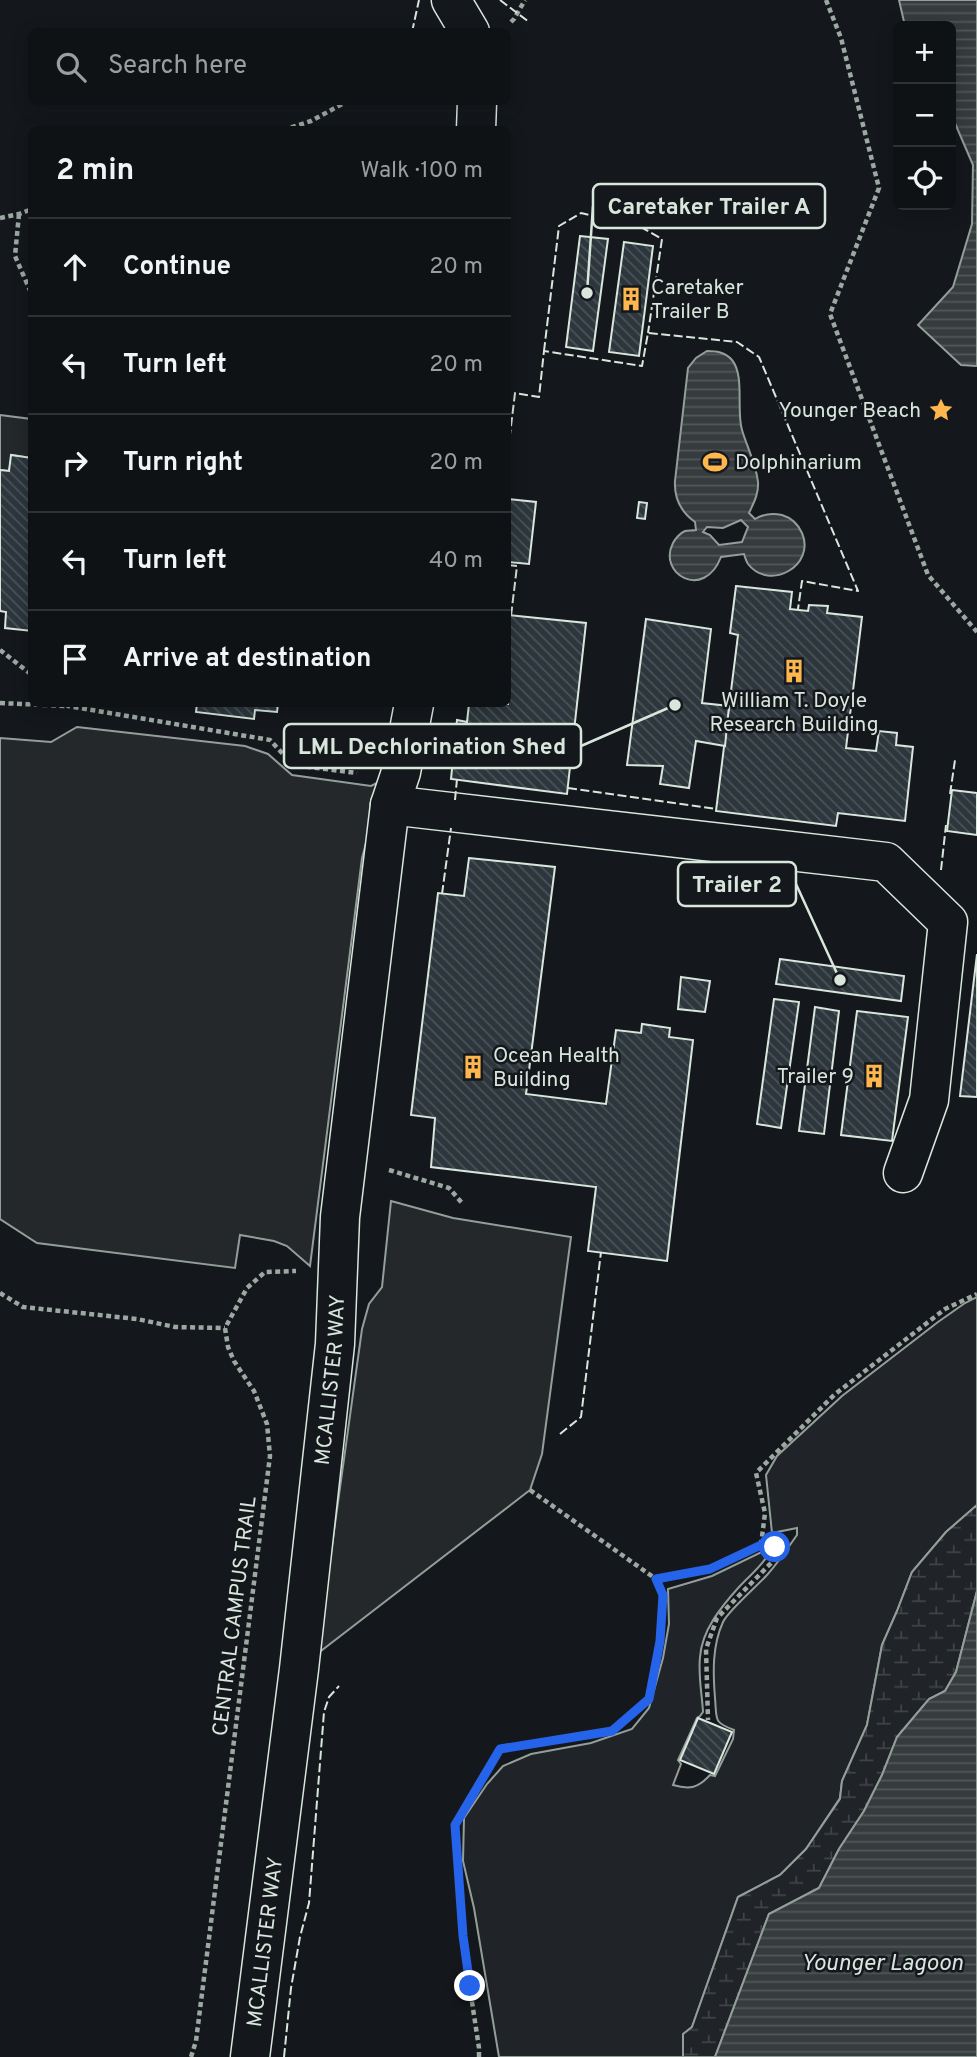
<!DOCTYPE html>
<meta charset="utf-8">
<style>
:root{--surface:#0f1215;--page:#1d2022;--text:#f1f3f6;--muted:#9b9ea0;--line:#2f3234}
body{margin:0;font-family:Overpass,sans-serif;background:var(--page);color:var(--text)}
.controls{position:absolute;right:21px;top:21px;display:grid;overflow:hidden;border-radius:10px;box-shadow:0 4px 18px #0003}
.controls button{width:63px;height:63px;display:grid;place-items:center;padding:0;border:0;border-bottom:2px solid var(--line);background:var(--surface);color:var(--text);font:35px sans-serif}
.stop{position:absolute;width:21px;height:21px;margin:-16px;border:5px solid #2563eb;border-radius:50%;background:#fff}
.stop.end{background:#2563eb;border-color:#fff;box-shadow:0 2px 7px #0008}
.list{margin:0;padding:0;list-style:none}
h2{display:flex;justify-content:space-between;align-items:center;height:91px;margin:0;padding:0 28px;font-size:30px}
h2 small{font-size:23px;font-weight:400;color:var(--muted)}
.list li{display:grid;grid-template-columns:46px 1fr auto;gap:21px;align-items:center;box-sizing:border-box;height:98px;padding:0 28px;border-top:2px solid var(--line)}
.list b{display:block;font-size:26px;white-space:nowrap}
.list em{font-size:23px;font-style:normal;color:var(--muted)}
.icon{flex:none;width:38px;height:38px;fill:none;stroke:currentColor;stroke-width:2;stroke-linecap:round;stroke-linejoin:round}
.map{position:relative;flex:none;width:977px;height:2057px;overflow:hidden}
.search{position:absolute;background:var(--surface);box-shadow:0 4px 18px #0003;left:28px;top:28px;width:483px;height:77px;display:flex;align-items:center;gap:18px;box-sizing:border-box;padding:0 24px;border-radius:10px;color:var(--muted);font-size:26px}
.panel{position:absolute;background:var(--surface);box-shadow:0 4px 18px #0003;left:28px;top:126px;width:483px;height:581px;border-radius:10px}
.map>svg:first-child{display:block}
.grass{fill:#202428;stroke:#939e99;stroke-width:2}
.wetland{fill:url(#wetland-marsh);stroke:#939e99;stroke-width:2}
.parking{fill:#24282b;stroke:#939e99;stroke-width:2}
.water{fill:url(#water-rules);stroke:#939e99;stroke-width:2;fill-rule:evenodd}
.building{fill:url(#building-back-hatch);stroke:#d8e6dc;stroke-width:2}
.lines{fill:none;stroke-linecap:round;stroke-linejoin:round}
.minor-casing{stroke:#d8e6dc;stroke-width:41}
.path{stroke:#9da8a2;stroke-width:4.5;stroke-dasharray:5 3.5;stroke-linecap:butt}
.minor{stroke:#14181c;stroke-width:38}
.fence{stroke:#d8e6dc;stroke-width:2;stroke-dasharray:9 3.5;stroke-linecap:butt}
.route{stroke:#2563eb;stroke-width:9}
.labels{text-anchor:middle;stroke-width:5;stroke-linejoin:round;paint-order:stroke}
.poi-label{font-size:21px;fill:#d8e6dc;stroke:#14181c;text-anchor:start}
.street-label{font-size:21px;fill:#d8e6dc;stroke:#14181c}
.water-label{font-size:23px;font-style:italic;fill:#d8e6dc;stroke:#14181c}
.leader{fill:none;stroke:#d8e6dc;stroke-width:2.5}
.callout-dot{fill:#d8e6dc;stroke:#14181c;stroke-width:2.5}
.callout{fill:#14181c;stroke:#d8e6dc;stroke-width:2.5}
.callout-label{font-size:23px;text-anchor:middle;font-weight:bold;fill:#d8e6dc}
</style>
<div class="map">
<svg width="977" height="2057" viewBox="0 0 977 2057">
<defs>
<pattern id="wetland-marsh" width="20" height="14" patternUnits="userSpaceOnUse" patternTransform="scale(1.75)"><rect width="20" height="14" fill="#202428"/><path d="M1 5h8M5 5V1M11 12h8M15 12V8" fill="none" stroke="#404447"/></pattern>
<pattern id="water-rules" width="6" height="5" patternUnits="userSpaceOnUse" patternTransform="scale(1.75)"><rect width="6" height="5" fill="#363b3e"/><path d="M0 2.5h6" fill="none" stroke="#525759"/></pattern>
<pattern id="building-back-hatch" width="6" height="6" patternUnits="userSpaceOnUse" patternTransform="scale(1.75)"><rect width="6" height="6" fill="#2c363c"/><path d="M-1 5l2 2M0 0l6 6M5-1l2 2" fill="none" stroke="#4a5358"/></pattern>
</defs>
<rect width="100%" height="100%" fill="#14181c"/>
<path class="grass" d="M 977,1297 L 977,1505 L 946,1532 L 912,1572 L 897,1611 L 882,1645 L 867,1725 L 842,1781 L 840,1798 L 806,1849 L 780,1875 L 738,1897 L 692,2027 L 684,2034 L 683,2057 L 499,2057 L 474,1908 L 463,1861 L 464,1818 L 487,1784 L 503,1766 L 531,1754 L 591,1743 L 632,1729 L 649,1708 L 663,1658 L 669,1624 L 668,1589 L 712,1576 L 766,1550 L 768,1555 C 760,1568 749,1576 739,1587 C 721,1607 702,1630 700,1657 C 698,1675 702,1694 703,1712 L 700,1716 L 697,1718 L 678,1760 L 681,1764 L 673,1785 C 690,1790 698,1788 710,1775 L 715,1776 L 733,1739 L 734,1730 C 713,1722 717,1720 715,1698 C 713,1673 712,1646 723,1622 C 728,1611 757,1586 767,1575 C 778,1563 787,1549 797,1535 L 797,1528 L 772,1533 L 766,1475 L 777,1456 L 842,1396 L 938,1322 L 965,1303 Z"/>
<path class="wetland" d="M 977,1505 L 977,1591 L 956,1672 L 945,1691 L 929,1699 L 897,1737 L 882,1775 L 864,1811 L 839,1849 L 819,1888 L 769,1914 L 715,2057 L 683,2057 L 683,2034 L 692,2027 L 738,1897 L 780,1875 L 806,1849 L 840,1799 L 842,1781 L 867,1725 L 882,1645 L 897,1611 L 912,1572 L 946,1532 Z"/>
<g class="parking">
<path d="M 0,415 L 31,419 L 31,458 L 12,455 L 9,471 L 0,470 Z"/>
<path d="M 77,727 L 245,746 L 268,754 L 292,775 L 371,786 L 383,780 L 362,858 L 310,1266 L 287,1246 L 274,1241 L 240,1235 L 235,1268 L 37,1243 L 0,1219 L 0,738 L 51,742 Z"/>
<path d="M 391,1201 L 453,1218 L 571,1237 L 542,1454 L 530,1490 L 317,1654 L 362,1329 L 369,1304 L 382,1287 Z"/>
</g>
<g class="water">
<path d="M 899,0 L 977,0 L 977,366 L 961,365 L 918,325 L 953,287 L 972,224 L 973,165 L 951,114 L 951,26 L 905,26 Z"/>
<path d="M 707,351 C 716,351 725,352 732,360 C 745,376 736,410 742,430 C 747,447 756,464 758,482 C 759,494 753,504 749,513 L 755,519 C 763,514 772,513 782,515 C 792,518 798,524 802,533 C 816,565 770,592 748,564 C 746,561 745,557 744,554 L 721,557 C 704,601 657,574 673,543 C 675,539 680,533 685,531 C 688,530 692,531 696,530 L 695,522 C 681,512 674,499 675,481 L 688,368 L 696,358 ZM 741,520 L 748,527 L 742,542 L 719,545 L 710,535 L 703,532 L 707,527 L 723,528 Z"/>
<path d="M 977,1591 L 977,2057 L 715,2057 L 769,1914 L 819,1888 L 839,1849 L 864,1811 L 882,1775 L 897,1737 L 929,1699 L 945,1691 L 956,1672 Z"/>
</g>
<g class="building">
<path d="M 580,236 L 608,239 L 593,351 L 566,347 Z"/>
<path d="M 624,242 L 653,246 L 639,356 L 609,352 Z"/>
<path d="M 11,455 L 32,458 L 32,631 L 5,628 L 6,612 L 0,611 L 0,470 L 9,471 Z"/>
<path d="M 508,499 L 536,502 L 529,564 L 508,562 Z"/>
<path d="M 639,502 L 647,503 L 645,519 L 637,518 Z"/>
<path d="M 736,586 L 792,592 L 790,609 L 808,611 L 809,605 L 828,606 L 827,613 L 862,617 L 846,748 L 876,751 L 879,731 L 897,733 L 896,745 L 913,747 L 905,821 L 838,813 L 836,826 L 716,811 L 738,635 L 730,633 Z"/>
<path d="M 508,615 L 586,623 L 567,794 L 451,779 L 457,720 L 467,722 L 469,704 L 508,704 Z"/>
<path d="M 646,619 L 711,629 L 702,703 L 729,706 L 725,746 L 696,741 L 689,788 L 660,784 L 663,766 L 627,765 Z"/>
<path d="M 197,704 L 278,704 L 277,712 L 255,710 L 254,719 L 196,712 Z"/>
<path d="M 952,790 L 977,793 L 977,835 L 947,831 Z"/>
<path d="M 469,858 L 555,867 L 526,1094 L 606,1104 L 616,1030 L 641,1033 L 642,1024 L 670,1028 L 669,1037 L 693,1040 L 667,1261 L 588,1251 L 596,1187 L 431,1167 L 435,1118 L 411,1115 L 438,893 L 464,896 Z"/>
<path d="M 977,954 L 977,1097 L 960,1096 Z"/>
<path d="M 780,959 L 904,976 L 901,1001 L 776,984 Z"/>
<path d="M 681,977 L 710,981 L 705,1012 L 678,1009 Z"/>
<path d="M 774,999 L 799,1002 L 781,1128 L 757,1124 Z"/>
<path d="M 815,1007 L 839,1011 L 824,1134 L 799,1131 Z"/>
<path d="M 857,1011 L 908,1017 L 892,1141 L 841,1135 Z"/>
<path d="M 698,1718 L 732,1732 L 714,1774 L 680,1760 Z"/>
</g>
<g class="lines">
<g class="minor-casing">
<g id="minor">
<path d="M 451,0 L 470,32"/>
<path d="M 476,130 L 477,102"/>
<path d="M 390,805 L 886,862 L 948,922 L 929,1100 L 903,1173"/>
<path id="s1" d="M 250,2057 L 299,1669 L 335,1344 L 340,1217 L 390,805 L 401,772 L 414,704"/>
</g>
</g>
<g class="path">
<path d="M 826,0 L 841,38 L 879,188 L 830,314 L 928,575 L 977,632"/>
<path d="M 511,22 L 514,19 L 525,0"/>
<path d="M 283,130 L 311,121 L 346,102"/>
<path d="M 19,214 L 15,256 L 32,295"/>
<path d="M 0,218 L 19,214 L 32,209"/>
<path d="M 0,650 L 32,675"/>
<path d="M 0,703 L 67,706"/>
<path d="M 66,704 L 68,706 L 270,740 L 293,765 L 357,773"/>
<path d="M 389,1170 L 449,1188 L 462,1203"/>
<path d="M 0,1293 L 23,1307 L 137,1319 L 175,1327 L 225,1328"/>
<path d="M 530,1490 L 656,1579 L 711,1569 L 761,1545 L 775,1547 L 775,1559 L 717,1618 L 706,1649 L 708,1720"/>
<path d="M 761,1545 L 765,1513 L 756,1473 L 834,1395 L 945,1309 L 977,1294"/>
<path d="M 191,2057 L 196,2041 L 270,1456 L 267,1424 L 254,1391 L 234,1361 L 228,1347 L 225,1328 L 247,1288 L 265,1272 L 296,1271"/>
<path d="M 479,2057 L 479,2048 L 462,1936 L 455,1824 L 500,1749 L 612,1731 L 649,1699 L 660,1641 L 663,1596 L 656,1579"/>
</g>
<use href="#minor" class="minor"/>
<g class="fence">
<path d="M 500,0 L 529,22"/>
<path d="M 412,32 L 419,0"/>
<path d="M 544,351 L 559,226 L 581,213 L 639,226 L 662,239 L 648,333"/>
<path d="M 508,451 L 515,393 L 539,397 L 544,351 L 642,366 L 648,333 L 737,342 L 759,357 L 858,591 L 802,581 L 798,609"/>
<path d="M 508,565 L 517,566 L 511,616"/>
<path d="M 568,788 L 716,809"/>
<path d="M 950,794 L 955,760"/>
<path d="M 455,800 L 457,779"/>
<path d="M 941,870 L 946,825"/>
<path d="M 442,894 L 451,828"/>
<path d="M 560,1434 L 581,1417 L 601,1252"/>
<path d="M 284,2057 L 291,1988 L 300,1937 L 309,1903 L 324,1712 L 329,1697 L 339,1686"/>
</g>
</g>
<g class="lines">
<path class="route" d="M 470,1986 L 463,1936 L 455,1825 L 500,1749 L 612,1731 L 649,1699 L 660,1641 L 663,1595 L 656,1579 L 710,1569 L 761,1545 L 775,1547"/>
</g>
<defs>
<g id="building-bare" transform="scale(1.89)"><path d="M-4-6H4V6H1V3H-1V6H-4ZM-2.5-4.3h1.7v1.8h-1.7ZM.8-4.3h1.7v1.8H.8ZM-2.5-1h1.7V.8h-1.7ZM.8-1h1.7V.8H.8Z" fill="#ffb74d" stroke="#14181c" stroke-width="2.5" paint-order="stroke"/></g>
<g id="sight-bare" transform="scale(1.89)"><path d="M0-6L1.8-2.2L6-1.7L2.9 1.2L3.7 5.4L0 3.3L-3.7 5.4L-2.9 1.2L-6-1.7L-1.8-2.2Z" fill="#ffb74d" stroke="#14181c" stroke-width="2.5" paint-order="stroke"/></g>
<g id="stadium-bare" transform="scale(1.89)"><path d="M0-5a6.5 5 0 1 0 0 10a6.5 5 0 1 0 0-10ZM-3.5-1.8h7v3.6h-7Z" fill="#ffb74d" stroke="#14181c" stroke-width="2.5" paint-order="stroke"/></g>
</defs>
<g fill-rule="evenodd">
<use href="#building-bare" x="631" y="299"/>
<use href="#sight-bare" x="941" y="410"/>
<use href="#stadium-bare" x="715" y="462"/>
<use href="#building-bare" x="794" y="671"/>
<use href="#building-bare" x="473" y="1067"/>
<use href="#building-bare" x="874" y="1076"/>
</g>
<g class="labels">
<g class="poi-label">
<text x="651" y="294">Caretaker<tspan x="651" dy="24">Trailer B</tspan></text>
<text x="921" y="417" text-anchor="end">Younger Beach</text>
<text x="735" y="469">Dolphinarium</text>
<text x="794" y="707" text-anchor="middle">William T. Doyle<tspan x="794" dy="24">Research Building</tspan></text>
<text x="493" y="1062">Ocean Health<tspan x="493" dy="24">Building</tspan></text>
<text x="854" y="1083" text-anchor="end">Trailer 9</text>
</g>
<g class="street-label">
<text dy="7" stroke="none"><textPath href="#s1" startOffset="682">MCALLISTER WAY</textPath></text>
<text transform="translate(234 1616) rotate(-83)" y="7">CENTRAL CAMPUS TRAIL</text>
<text dy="7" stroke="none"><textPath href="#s1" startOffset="116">MCALLISTER WAY</textPath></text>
</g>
<g class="water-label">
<text x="882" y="1970">Younger Lagoon</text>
</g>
</g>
<path class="leader" d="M587 293L593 206M675 705L581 746M840 980L796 884"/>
<g class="callout-dot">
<circle cx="587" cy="293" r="7"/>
<circle cx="675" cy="705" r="7"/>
<circle cx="840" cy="980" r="7"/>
</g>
<g class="callout">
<rect x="593" y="184" width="232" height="44" rx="7"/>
<rect x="284" y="724" width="297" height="44" rx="7"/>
<rect x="678" y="862" width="118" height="44" rx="7"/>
</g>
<g class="callout-label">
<text x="709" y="214">Caretaker Trailer A</text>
<text x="432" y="754">LML Dechlorination Shed</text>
<text x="737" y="892">Trailer 2</text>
</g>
</svg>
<div class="controls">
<button>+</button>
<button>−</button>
<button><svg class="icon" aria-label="locate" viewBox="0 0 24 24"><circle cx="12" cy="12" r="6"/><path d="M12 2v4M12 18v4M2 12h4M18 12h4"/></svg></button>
</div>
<div class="stop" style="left:775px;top:1547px"></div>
<div class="stop end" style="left:470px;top:1986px"></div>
<div class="search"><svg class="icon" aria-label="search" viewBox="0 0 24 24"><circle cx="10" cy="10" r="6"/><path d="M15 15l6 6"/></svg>Search here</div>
<section class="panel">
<h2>2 min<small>Walk · 100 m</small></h2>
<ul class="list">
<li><svg class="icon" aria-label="ahead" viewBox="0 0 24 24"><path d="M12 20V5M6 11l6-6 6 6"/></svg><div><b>Continue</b></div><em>20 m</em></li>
<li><svg class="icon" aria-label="left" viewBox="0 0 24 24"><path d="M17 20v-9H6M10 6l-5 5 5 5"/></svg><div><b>Turn left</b></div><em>20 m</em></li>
<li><svg class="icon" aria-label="right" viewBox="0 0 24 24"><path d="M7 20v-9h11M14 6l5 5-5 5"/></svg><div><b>Turn right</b></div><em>20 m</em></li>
<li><svg class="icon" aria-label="left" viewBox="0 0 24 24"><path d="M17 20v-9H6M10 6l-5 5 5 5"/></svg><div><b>Turn left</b></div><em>40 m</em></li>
<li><svg class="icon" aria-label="arrive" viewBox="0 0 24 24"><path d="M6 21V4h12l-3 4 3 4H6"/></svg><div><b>Arrive at destination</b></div></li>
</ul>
</section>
</div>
